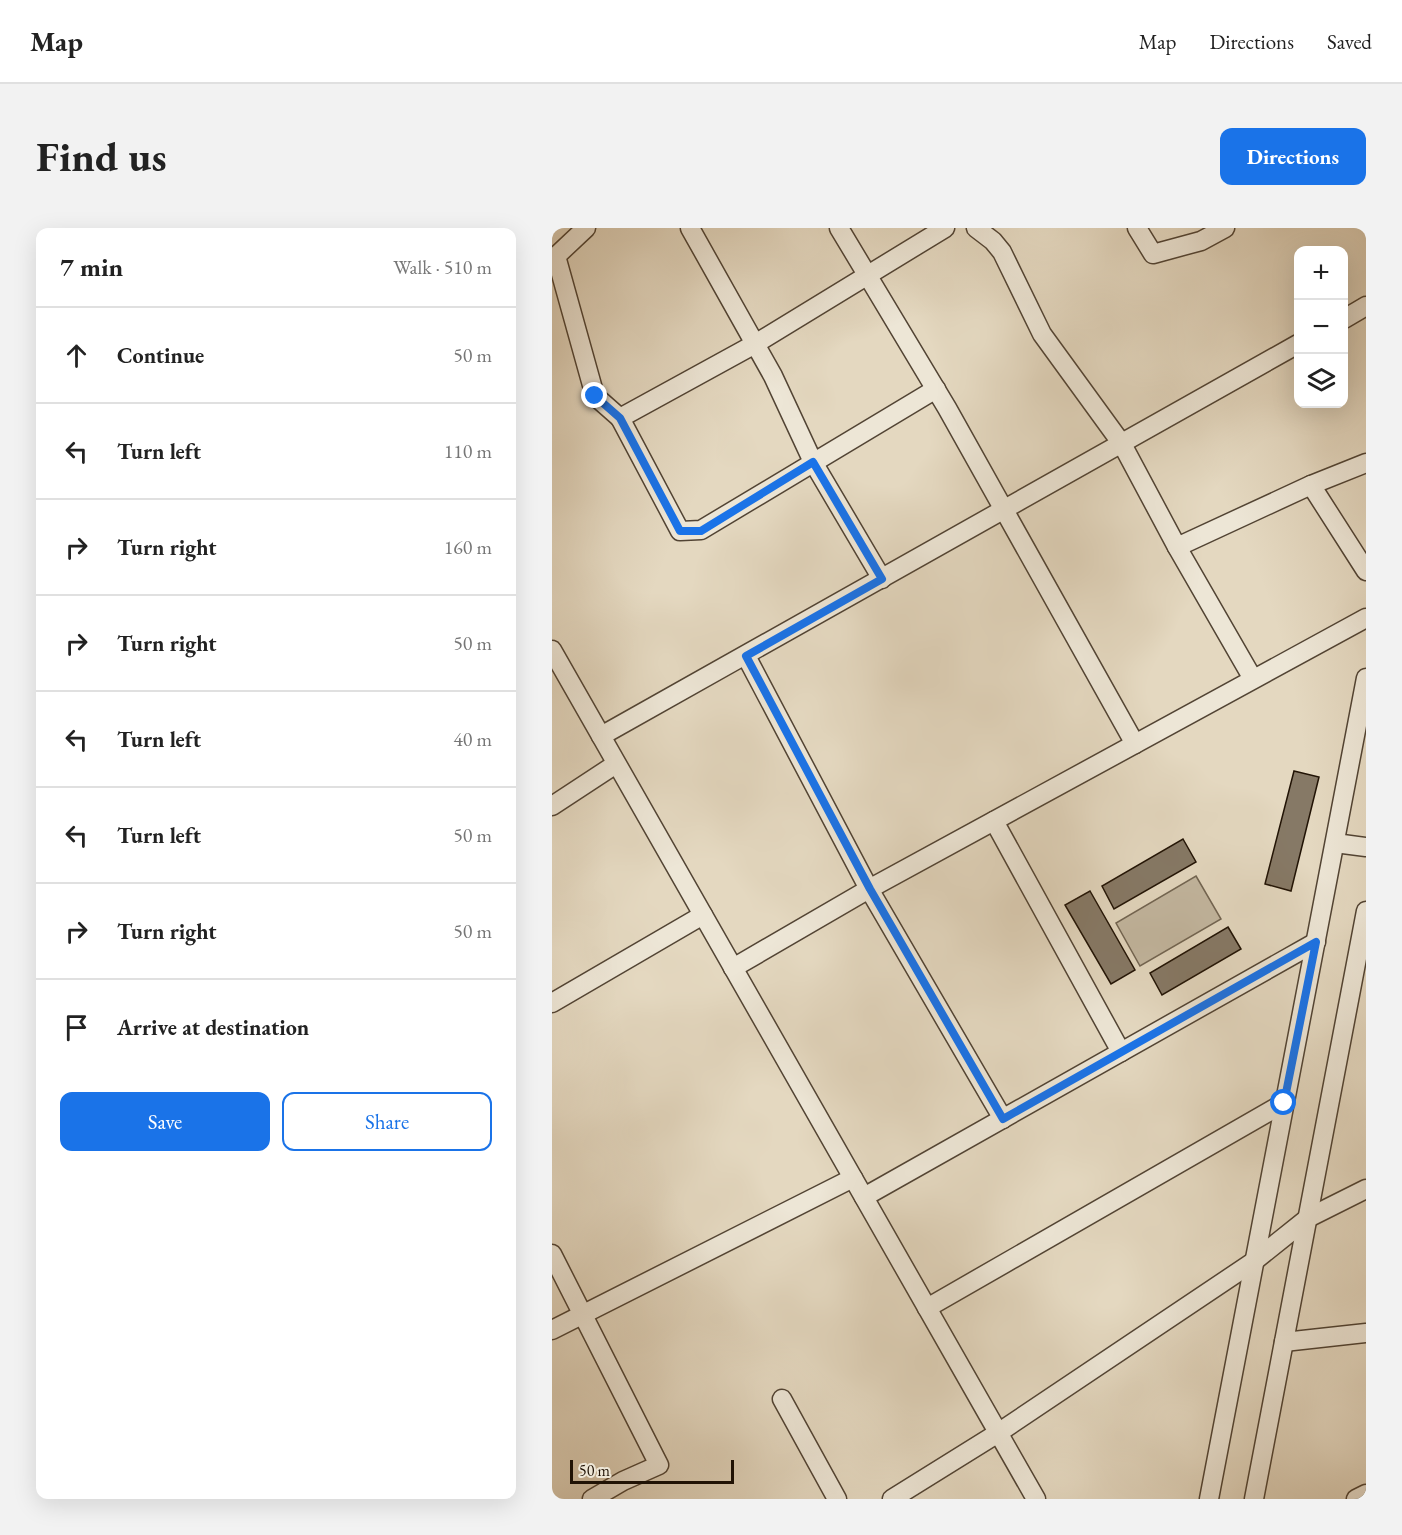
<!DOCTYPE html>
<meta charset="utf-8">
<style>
:root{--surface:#fff;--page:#f2f2f2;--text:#222;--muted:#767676;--line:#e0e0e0;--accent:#1a73e8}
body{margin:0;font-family:"EB Garamond",serif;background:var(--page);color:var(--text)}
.controls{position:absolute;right:18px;top:18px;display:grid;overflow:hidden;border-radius:12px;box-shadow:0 6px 24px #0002}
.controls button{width:54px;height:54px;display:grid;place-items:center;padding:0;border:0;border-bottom:2px solid var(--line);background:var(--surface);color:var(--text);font:30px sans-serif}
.scale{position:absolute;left:18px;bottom:15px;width:164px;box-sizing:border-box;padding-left:6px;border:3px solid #211305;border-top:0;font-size:16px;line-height:21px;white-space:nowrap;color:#211305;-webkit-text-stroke:4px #ede6d6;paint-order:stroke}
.stop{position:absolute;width:18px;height:18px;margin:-14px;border:4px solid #1a73e8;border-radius:50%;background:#fff}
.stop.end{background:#1a73e8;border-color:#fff;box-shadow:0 2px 6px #0008}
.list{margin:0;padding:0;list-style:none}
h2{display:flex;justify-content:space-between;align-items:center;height:78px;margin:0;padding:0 24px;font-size:26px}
h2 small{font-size:20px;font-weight:400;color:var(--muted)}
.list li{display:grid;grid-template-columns:39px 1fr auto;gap:18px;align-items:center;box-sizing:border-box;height:96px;padding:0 24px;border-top:2px solid var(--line)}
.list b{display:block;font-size:22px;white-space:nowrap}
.list em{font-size:20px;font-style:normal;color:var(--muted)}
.actions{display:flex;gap:12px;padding:18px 24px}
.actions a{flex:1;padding:14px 0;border:2px solid var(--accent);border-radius:12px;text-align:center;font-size:21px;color:var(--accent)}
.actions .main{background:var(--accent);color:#fff}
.icon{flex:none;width:33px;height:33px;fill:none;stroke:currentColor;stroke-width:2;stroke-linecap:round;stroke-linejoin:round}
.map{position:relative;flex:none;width:814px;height:1271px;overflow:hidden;border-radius:12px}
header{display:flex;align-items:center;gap:36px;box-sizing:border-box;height:84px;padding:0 30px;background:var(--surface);border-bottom:2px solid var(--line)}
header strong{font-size:28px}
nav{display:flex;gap:33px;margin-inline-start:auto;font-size:21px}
.intro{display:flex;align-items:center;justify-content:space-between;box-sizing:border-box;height:144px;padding:0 36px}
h1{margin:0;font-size:42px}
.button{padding:15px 27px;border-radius:12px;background:var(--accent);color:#fff;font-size:21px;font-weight:700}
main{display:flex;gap:36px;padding:0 36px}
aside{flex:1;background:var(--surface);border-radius:12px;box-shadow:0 6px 24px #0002}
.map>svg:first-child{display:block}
.green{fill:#c3b7a0;stroke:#726552;stroke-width:1.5}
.building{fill:#867966;stroke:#211305;stroke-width:1.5}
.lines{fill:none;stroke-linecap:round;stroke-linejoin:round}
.street-casing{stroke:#524434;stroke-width:21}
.street{stroke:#ede6d6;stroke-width:18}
.route{stroke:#1a73e8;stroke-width:8}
</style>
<header>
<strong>Map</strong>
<nav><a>Map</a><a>Directions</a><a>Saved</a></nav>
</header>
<div class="intro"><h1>Find us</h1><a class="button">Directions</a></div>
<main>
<aside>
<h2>7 min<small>Walk · 510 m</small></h2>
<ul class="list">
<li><svg class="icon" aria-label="ahead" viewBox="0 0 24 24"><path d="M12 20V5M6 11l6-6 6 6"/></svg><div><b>Continue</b></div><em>50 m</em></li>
<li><svg class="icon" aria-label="left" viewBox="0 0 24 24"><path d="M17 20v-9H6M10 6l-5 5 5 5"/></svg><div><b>Turn left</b></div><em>110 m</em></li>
<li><svg class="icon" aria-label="right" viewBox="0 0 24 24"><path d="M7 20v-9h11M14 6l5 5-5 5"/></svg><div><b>Turn right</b></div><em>160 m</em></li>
<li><svg class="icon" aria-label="right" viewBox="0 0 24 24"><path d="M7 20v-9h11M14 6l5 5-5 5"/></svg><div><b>Turn right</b></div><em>50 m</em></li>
<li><svg class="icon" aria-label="left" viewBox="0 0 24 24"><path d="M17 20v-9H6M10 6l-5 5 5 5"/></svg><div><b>Turn left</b></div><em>40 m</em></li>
<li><svg class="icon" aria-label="left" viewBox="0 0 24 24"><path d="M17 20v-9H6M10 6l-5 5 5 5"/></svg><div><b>Turn left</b></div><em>50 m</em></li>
<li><svg class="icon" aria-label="right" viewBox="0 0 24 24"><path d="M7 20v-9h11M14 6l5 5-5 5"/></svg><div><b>Turn right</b></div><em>50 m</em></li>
<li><svg class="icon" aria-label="arrive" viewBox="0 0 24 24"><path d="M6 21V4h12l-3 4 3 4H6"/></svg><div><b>Arrive at destination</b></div></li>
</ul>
<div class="actions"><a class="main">Save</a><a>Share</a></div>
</aside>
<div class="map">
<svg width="814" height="1271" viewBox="0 0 814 1271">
<rect width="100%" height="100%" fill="#e4d8c0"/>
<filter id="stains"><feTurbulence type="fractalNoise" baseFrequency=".00333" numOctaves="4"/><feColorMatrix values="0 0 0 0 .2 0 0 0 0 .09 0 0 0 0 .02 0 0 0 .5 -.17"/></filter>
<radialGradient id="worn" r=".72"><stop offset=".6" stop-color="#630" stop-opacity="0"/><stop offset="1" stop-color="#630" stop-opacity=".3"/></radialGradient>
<path class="green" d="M 644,648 L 669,691 L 588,738 L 564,695 Z"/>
<g class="building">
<path d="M 742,543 L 767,549 L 739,663 L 713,656 Z"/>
<path d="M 631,611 L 644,634 L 562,681 L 550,658 Z"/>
<path d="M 538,663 L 583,742 L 559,756 L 513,677 Z"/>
<path d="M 676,699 L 689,721 L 610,767 L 598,745 Z"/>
</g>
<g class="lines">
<g class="street-casing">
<g id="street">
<path d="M 138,0 L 221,148 L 261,234 L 330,351"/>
<path d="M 287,0 L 395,180 L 583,516"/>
<path d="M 424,0 L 441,13 L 450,24 L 490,106 L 570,216 L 625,319 L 701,451"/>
<path d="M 585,0 L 601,26 L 649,13 L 673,0"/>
<path d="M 4,28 L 43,168 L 68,190 L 203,116 L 393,0"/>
<path d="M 0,32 L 34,0"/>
<path d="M 792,91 L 814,78"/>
<path d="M 68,190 L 128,303 L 149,302 L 384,161"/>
<path d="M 759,257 L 814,343"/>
<path d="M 625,319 L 759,257 L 814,235"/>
<path d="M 0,422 L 484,1271"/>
<path d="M 194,428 L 317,661 L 451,891"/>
<path d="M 49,508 L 746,116"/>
<path d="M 0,578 L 64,536"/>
<path d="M 442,593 L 569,824"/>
<path d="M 783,615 L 814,619"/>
<path d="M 181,740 L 317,661 L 814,390"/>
<path d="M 0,775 L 151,687"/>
<path d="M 312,969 L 764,714"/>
<path d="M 0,1026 L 107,1237 L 71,1253 L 40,1271"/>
<path d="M 375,1080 L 732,875"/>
<path d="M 0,1102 L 301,950"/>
<path d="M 732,1114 L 814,1105"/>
<path d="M 230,1171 L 285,1271"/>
<path d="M 340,1271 L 446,1205 L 701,1034 L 756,990 L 814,961"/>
<path d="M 657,1271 L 814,450"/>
<path d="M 702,1271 L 814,683"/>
<path d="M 804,1271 L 814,1266"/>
</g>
</g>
<use href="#street" class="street"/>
</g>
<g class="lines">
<path class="route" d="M 43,168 L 68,190 L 128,303 L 149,303 L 261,234 L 330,351 L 194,428 L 318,661 L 451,891 L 764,714 L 732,875"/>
</g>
<rect width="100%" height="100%" filter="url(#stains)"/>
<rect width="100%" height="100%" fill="url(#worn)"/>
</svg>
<div class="controls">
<button>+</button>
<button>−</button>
<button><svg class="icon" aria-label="layers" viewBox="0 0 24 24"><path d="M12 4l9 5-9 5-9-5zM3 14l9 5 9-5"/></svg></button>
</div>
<div class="scale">50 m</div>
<div class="stop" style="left:732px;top:875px"></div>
<div class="stop end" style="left:43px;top:168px"></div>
</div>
</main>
